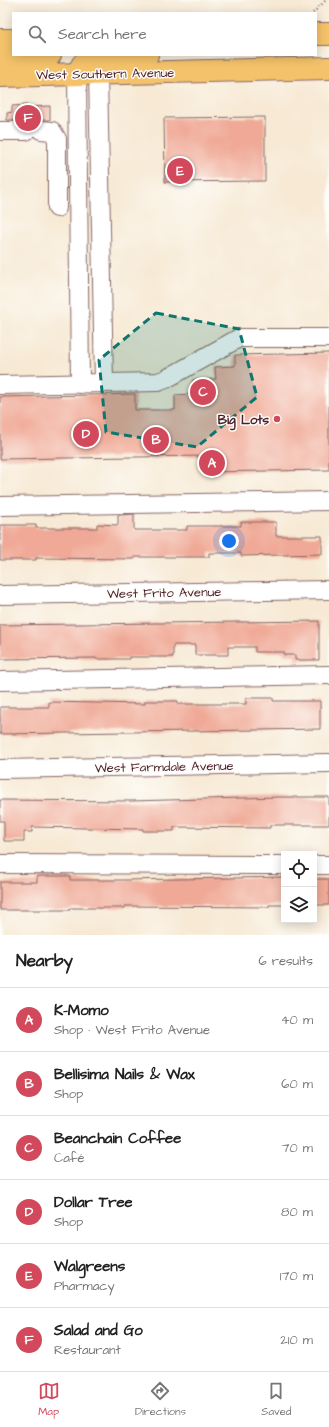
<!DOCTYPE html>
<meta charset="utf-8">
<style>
:root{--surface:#fff;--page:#f2f2f2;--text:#222;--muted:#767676;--line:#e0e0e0;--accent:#d1495b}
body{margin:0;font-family:"Architects Daughter",sans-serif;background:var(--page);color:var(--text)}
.controls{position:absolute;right:12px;bottom:12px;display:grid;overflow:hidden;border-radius:0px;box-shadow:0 2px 10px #0003}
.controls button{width:36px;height:36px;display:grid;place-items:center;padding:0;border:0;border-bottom:1px solid var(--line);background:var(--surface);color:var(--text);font:20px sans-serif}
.you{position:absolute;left:229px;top:541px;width:14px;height:14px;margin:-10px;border:3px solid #fff;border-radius:50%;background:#1a73e8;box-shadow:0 0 0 6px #1a73e833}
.badge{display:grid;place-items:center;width:26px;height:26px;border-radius:50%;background:var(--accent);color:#fff;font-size:13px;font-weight:700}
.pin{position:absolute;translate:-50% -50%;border:2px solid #fff;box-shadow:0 1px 4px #0006}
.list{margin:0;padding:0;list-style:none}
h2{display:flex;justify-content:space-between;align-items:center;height:52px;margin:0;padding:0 16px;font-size:17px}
h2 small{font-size:13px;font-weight:400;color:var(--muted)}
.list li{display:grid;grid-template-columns:26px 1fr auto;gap:12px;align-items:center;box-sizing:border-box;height:64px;padding:0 16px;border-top:1px solid var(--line)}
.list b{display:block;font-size:15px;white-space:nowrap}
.list p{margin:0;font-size:13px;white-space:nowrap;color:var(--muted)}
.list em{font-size:13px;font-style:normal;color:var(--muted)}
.icon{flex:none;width:22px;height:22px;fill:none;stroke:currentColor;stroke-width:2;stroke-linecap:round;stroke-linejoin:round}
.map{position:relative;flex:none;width:329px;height:935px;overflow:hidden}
.search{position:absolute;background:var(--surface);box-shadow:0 2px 10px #0003;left:12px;right:12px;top:12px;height:44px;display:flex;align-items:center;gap:10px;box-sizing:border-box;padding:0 14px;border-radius:0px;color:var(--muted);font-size:15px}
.sheet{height:436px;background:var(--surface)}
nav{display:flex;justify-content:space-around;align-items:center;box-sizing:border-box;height:56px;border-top:1px solid var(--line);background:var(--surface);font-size:11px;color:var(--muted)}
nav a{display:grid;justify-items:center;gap:2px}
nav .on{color:var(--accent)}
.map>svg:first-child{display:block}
.building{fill:#f0a996}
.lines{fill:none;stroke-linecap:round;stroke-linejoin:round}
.minor-casing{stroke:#876666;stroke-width:20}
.major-casing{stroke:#876666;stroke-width:24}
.path{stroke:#876666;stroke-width:2.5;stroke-dasharray:1 3;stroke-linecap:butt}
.minor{stroke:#fff;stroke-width:18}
.major{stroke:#f4c26a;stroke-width:22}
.marked{fill:#0f766e;fill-opacity:0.2;stroke:#0f766e;stroke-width:3;stroke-dasharray:8 5;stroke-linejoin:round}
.poi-dot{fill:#d1495b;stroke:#fdfcf7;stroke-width:1.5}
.labels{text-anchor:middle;stroke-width:3;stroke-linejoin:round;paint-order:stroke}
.street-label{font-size:13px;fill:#4a1f2b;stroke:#fdfcf7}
.poi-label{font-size:13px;font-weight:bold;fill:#4a1f2b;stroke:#fdfcf7;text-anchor:end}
</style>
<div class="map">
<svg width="329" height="935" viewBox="0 0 329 935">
<rect width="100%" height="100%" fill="#fdfcf7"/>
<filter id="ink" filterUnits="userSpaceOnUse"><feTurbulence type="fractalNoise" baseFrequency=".025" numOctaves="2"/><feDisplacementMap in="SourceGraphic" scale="8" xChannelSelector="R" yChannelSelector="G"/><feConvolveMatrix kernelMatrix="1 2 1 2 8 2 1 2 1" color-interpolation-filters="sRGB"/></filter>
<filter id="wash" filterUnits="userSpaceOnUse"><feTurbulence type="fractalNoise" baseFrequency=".012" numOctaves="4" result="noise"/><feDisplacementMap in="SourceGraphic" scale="16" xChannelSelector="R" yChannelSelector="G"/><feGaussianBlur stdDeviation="0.9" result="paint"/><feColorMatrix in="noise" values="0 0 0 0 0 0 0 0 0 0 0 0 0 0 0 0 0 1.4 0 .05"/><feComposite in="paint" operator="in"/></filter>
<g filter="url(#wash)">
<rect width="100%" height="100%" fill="#f7e9d4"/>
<g id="blocks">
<g class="building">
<path d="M 27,105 L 27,107 L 50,106 L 50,120 L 37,120 L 33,123 L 26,120 L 7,120 L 7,113 L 12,112 L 12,106 Z"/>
<path d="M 265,117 L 265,181 L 165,182 L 164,118 Z"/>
<path d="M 329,353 L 329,470 L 203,472 L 202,456 L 0,459 L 0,397 L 135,394 L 135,410 L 175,410 L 175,395 L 193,394 L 193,380 L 216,379 L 215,367 L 235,366 L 235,355 Z"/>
<path d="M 134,514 L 134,530 L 187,530 L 187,526 L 241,526 L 241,522 L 276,522 L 276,536 L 322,536 L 322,554 L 241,556 L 241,553 L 209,553 L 209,557 L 134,557 L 134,559 L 36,558 L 36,560 L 0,560 L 0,525 L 36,525 L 36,528 L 97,528 L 97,524 L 118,525 L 118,515 Z"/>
<path d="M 319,621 L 319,660 L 295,660 L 295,655 L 284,655 L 284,652 L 255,652 L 255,647 L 228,647 L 228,655 L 195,655 L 195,645 L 173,645 L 173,657 L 129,657 L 129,659 L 96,659 L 96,658 L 0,659 L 0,625 Z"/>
<path d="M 246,698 L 273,698 L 273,701 L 320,701 L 320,729 L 0,734 L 0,707 L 49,707 L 49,702 L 145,704 L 145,701 L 178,701 L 178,704 L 246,704 Z"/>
<path d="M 279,797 L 329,797 L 329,825 L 270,825 L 270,828 L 174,827 L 174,831 L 143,831 L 143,829 L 32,827 L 32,832 L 24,832 L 24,841 L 4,841 L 4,821 L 0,821 L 0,800 L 131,801 Z"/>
<path d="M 37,876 L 70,876 L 70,880 L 125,880 L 284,877 L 284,905 L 269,905 L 269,907 L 125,906 L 125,908 L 70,908 L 70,910 L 0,910 L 0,882 L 37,882 Z"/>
<rect x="314" y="879" width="15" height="26"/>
</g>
</g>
</g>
<g filter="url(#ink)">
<use href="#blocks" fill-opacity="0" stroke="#876666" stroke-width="1"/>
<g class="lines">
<g class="minor-casing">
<g id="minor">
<path d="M 98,73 L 104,383"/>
<path d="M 77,74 L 80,384"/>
<path d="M 41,130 L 52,131 L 57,139 L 57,208"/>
<path d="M 0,131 L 26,131"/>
<path d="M 0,385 L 158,382 L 166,379 L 239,338 L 329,338"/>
<path d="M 0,506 L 329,501"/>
<path d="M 0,595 L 329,590"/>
<path d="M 0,681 L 329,675"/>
<path d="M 0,769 L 329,763"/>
<path d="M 0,864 L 284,865"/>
<path d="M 314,865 L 329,865"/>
</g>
</g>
<g class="major-casing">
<g id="major">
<path d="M 316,34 L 329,34"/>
<path d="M 0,40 L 13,40"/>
<path d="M 0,59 L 40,58 L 50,55"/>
<path d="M 77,74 L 83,64 L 100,57 L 147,55"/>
<path d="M 0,76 L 329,68"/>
</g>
</g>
<path class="path" d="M 313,13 L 326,0"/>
<use href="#minor" class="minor"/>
<use href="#major" class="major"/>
</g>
</g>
<path class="marked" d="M 156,313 L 239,329 L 257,397 L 197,447 L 106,432 L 99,360 Z"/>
<circle class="poi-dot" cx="277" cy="419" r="4"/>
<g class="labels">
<g class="street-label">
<text transform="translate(105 73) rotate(-1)" y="5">West Southern Avenue</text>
<text transform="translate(164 592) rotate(-1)" y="5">West Frito Avenue</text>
<text transform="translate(164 766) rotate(-1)" y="5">West Farmdale Avenue</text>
</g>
<g class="poi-label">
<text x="269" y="424">Big Lots</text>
</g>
</g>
</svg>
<div class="controls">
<button><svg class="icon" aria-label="locate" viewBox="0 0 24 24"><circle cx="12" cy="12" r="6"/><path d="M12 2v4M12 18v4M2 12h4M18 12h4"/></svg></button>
<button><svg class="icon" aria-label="layers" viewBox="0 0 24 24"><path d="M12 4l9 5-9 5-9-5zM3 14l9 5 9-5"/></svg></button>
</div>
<div class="you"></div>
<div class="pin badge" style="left:212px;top:463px">A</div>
<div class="pin badge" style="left:156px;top:440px">B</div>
<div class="pin badge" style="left:203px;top:392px">C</div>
<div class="pin badge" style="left:86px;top:434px">D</div>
<div class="pin badge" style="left:180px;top:171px">E</div>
<div class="pin badge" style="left:28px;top:118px">F</div>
<div class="search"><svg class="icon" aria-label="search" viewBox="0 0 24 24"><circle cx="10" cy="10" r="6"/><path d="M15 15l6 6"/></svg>Search here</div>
</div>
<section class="sheet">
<h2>Nearby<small>6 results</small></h2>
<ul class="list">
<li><span class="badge">A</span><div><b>K-Momo</b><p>Shop · West Frito Avenue</p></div><em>40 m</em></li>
<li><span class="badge">B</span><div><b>Bellisima Nails &amp; Wax</b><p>Shop</p></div><em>60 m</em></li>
<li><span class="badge">C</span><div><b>Beanchain Coffee</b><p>Café</p></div><em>70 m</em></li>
<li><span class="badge">D</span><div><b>Dollar Tree</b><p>Shop</p></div><em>80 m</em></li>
<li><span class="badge">E</span><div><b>Walgreens</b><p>Pharmacy</p></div><em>170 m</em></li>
<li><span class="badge">F</span><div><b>Salad and Go</b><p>Restaurant</p></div><em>210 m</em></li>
</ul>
</section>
<nav>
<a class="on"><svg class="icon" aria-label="map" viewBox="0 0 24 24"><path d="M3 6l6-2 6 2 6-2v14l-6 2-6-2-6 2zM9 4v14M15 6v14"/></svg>Map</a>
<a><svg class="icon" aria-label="directions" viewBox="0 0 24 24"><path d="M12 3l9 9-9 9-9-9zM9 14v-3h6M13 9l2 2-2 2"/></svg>Directions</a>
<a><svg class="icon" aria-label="saved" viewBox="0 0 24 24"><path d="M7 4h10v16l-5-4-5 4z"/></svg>Saved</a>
</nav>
